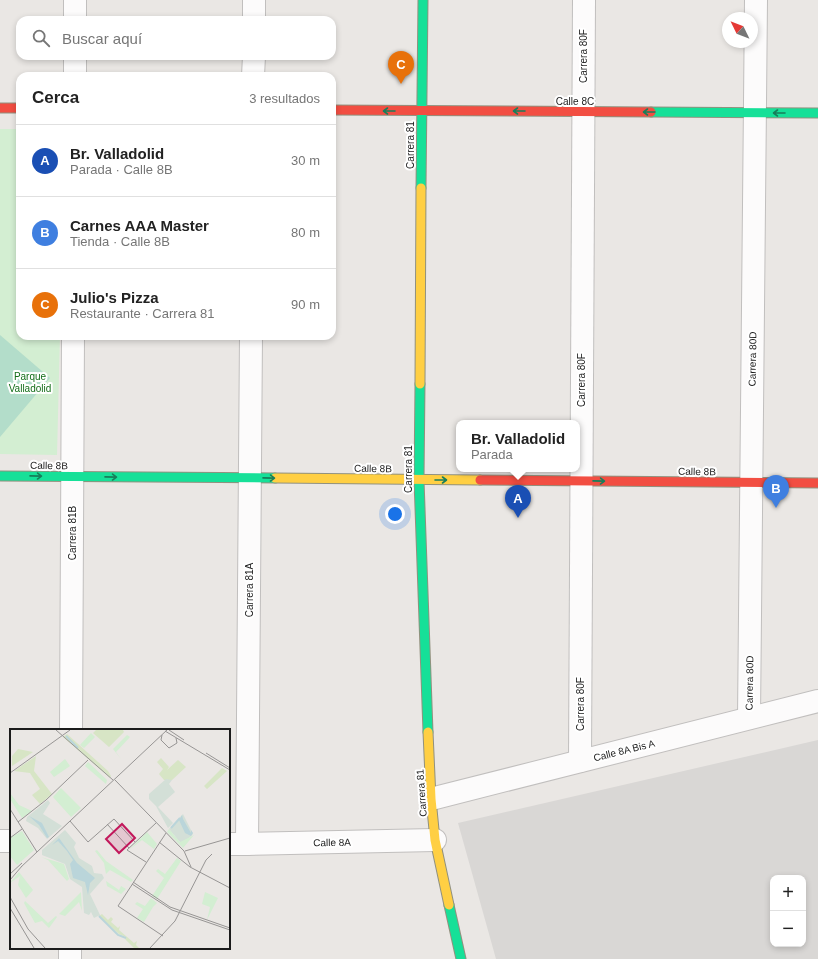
<!DOCTYPE html>
<html lang="es">
<meta charset="utf-8">
<style>
:root{--surface:#fff;--page:#f2f2f2;--text:#222;--muted:#767676;--line:#e0e0e0;--accent:#636261}
body{margin:0;font-family:Helvetica,sans-serif;background:var(--page);color:var(--text)}
.controls{position:absolute;right:12px;bottom:12px;display:grid;overflow:hidden;border-radius:8px;box-shadow:0 2px 6px #0003}
.controls button{width:36px;height:36px;display:grid;place-items:center;padding:0;border:0;border-bottom:1px solid var(--line);background:var(--surface);color:var(--text);font:20px sans-serif}
.compass{position:absolute;left:722px;top:12px;width:36px;height:36px;border-radius:50%;background:var(--surface);box-shadow:0 2px 6px #0003;rotate:313deg}
.you{position:absolute;left:395px;top:514px;width:14px;height:14px;margin:-10px;border:3px solid #fff;border-radius:50%;background:#1a73e8;box-shadow:0 0 0 6px #1a73e833}
.badge{display:grid;place-items:center;width:26px;height:26px;border-radius:50%;background:var(--accent);color:#fff;font-size:13px;font-weight:700}
.pin{position:absolute;translate:-50% -33px;filter:drop-shadow(0 1px 2px #0008)}
.pin::after{content:'';position:absolute;top:21px;width:14px;height:12px;background:inherit;clip-path:polygon(0 0,100% 0,50% 100%)}
.popup{position:absolute;left:456px;top:420px;width:124px;height:52px;box-sizing:border-box;display:grid;place-content:center;border-radius:8px;background:var(--surface);filter:drop-shadow(0 1px 3px #0005);font-size:13px;white-space:nowrap;color:var(--muted)}
.popup b{font-size:15px;color:var(--text)}
.popup::after{content:'';position:absolute;left:50%;top:100%;margin-left:-8px;border:8px solid transparent;border-top-color:var(--surface)}
.list{margin:0;padding:0;list-style:none}
h2{display:flex;justify-content:space-between;align-items:center;height:52px;margin:0;padding:0 16px;font-size:17px}
h2 small{font-size:13px;font-weight:400;color:var(--muted)}
.list li{display:grid;grid-template-columns:26px 1fr auto;gap:12px;align-items:center;box-sizing:border-box;height:72px;padding:0 16px;border-top:1px solid var(--line)}
.list b{display:block;font-size:15px;white-space:nowrap}
.list p{margin:0;font-size:13px;white-space:nowrap;color:var(--muted)}
.list em{font-size:13px;font-style:normal;color:var(--muted)}
.icon{flex:none;width:22px;height:22px;fill:none;stroke:currentColor;stroke-width:2;stroke-linecap:round;stroke-linejoin:round}
.map{position:relative;flex:none;width:818px;height:959px;overflow:hidden}
.search{position:absolute;background:var(--surface);box-shadow:0 2px 6px #0003;left:16px;top:16px;width:320px;height:44px;display:flex;align-items:center;gap:10px;box-sizing:border-box;padding:0 14px;border-radius:12px;color:var(--muted);font-size:15px}
.panel{position:absolute;background:var(--surface);box-shadow:0 2px 6px #0003;left:16px;top:72px;width:320px;height:268px;border-radius:12px}
.map>svg:first-child{display:block}
.residential{fill:#d9d7d5;fill-rule:evenodd}
.park{fill:#d3eed2}
.pitch{fill:#b3ddca}
.lines{fill:none;stroke-linecap:round;stroke-linejoin:round}
.street-casing{stroke:#c1bfbe;stroke-width:24}
.fast-casing{stroke:#91917e;stroke-width:11}
.slow-casing{stroke:#91917e;stroke-width:11}
.jam-casing{stroke:#91917e;stroke-width:11}
.street{stroke:#fcfbfb;stroke-width:22}
.fast{stroke:#16e098;stroke-width:9}
.slow{stroke:#ffcf43;stroke-width:9}
.jam{stroke:#f24e42;stroke-width:9}
.oneway{stroke:#187e5a}
.labels{text-anchor:middle;stroke-width:4;stroke-linejoin:round;paint-order:stroke}
.street-label{font-size:10px;fill:#1b1b1b;stroke:#fff}
.park-label{font-size:10px;fill:#146e19;stroke:#fff}
.inset-river{fill:none;stroke:#bad5da;stroke-width:2}
.inset-road{fill:none;stroke:#979594;stroke-width:1}
.view{fill:#c2185b;fill-opacity:0.15;stroke:#c2185b;stroke-width:2}
.inset-edge{fill:none;stroke:#1b1b1b;stroke-width:2}
</style>
<div class="map">
<svg width="818" height="959" viewBox="0 0 818 959">
<rect width="100%" height="100%" fill="#eae7e4"/>
<path class="residential" d="M 818,740 L 818,959 L 496,959 L 458,823 ZM 773,878 L 803,878 L 803,944 L 773,944 Z"/>
<path class="park" d="M 0,129 L 20,129 L 20,336 L 60,336 L 57,455 L 0,454 Z"/>
<path class="pitch" d="M 0,335 L 50,378 L 0,437 Z"/>
<g class="lines">
<g class="street-casing">
<g id="street">
<path d="M 75,20 L 75,0"/>
<path d="M 254,20 L 254,0"/>
<path d="M 75,76 L 75,56"/>
<path d="M 253,76 L 254,56"/>
<path d="M 749,718 L 756,0"/>
<path d="M 71,730 L 73,336"/>
<path d="M 580,761 L 584,0"/>
<path d="M 431,799 L 818,701"/>
<path d="M 0,841 L 11,841"/>
<path d="M 229,844 L 247,844 L 435,840"/>
<path d="M 247,844 L 251,336"/>
<path d="M 70,959 L 70,948"/>
</g>
</g>
<g class="fast-casing">
<g id="fast">
<path d="M 651,112 L 818,113"/>
<path d="M 421,188 L 423,0"/>
<path d="M 420,384 L 419,480 L 428,732"/>
<path d="M 0,476 L 275,478"/>
<path d="M 449,905 L 461,959"/>
</g>
</g>
<g class="slow-casing">
<g id="slow">
<path d="M 420,384 L 421,188"/>
<path d="M 275,478 L 480,480"/>
<path d="M 428,732 L 431,799 L 435,840 L 449,905"/>
</g>
</g>
<g class="jam-casing">
<g id="jam">
<path d="M 0,108 L 20,108"/>
<path d="M 332,110 L 651,112"/>
<path d="M 480,480 L 818,483"/>
</g>
</g>
<use href="#street" class="street"/>
<use href="#fast" class="fast"/>
<use href="#slow" class="slow"/>
<use href="#jam" class="jam"/>
</g>
<defs><path id="oneway-shaft" d="M-6 0H5M1.5-3L5.5 0L1.5 3" fill="none" stroke-width="1.6" stroke-linecap="round" stroke-linejoin="round"/></defs>
<g class="oneway">
<use href="#oneway-shaft" transform="translate(389 111) rotate(-180)"/>
<use href="#oneway-shaft" transform="translate(519 111) rotate(-180)"/>
<use href="#oneway-shaft" transform="translate(649 112) rotate(-180)"/>
<use href="#oneway-shaft" transform="translate(779 113) rotate(-180)"/>
<use href="#oneway-shaft" transform="translate(36 476) rotate(1)"/>
<use href="#oneway-shaft" transform="translate(111 477) rotate(1)"/>
<use href="#oneway-shaft" transform="translate(269 478) rotate(1)"/>
<use href="#oneway-shaft" transform="translate(441 480)"/>
<use href="#oneway-shaft" transform="translate(599 481) rotate(1)"/>
</g>
<g class="labels">
<g class="street-label">
<text transform="translate(583 56) rotate(-90)" y="4">Carrera 80F</text>
<text x="575" y="105">Calle 8C</text>
<text transform="translate(410 145) rotate(-90)" y="4">Carrera 81</text>
<text transform="translate(752 359) rotate(-89)" y="4">Carrera 80D</text>
<text transform="translate(581 380) rotate(-90)" y="4">Carrera 80F</text>
<text transform="translate(49 465) rotate(1)" y="4">Calle 8B</text>
<text transform="translate(373 468) rotate(1)" y="4">Calle 8B</text>
<text transform="translate(408 469) rotate(-90)" y="4">Carrera 81</text>
<text transform="translate(697 471) rotate(1)" y="4">Calle 8B</text>
<text transform="translate(72 533) rotate(-90)" y="4">Carrera 81B</text>
<text transform="translate(249 590) rotate(-90)" y="4">Carrera 81A</text>
<text transform="translate(749 683) rotate(-89)" y="4">Carrera 80D</text>
<text transform="translate(580 704) rotate(-90)" y="4">Carrera 80F</text>
<text transform="translate(624 750) rotate(-14)" y="4">Calle 8A Bis A</text>
<text transform="translate(421 793) rotate(-94)" y="4">Carrera 81</text>
<text transform="translate(332 842) rotate(-1)" y="4">Calle 8A</text>
</g>
<g class="park-label">
<text x="30" y="380">Parque<tspan x="30" dy="12">Valladolid</tspan></text>
</g>
</g>
<g transform="translate(10 729)">
<rect width="220" height="220" fill="#eae7e4"/>
<path d="M 86,1 L 113,1 L 114,3 L 99,18 L 83,4 ZM 57,5 L 98,42 L 101,47 L 100,49 L 53,8 ZM 8,20 L 23,23 L 2,37 L 2,27 ZM 26,27 L 24,42 L 42,65 L 30,75 L 22,66 L 30,60 L 20,44 L 4,42 ZM 151,29 L 159,38 L 157,41 L 168,31 L 176,38 L 162,51 L 154,51 L 149,45 L 153,40 L 147,33 ZM 212,39 L 217,42 L 197,60 L 194,57 ZM 92,185 L 98,191 L 101,188 L 103,190 L 101,193 L 108,199 L 110,197 L 109,201 L 124,214 L 127,212 L 126,216 L 129,219 L 124,219 L 115,210 L 116,208 L 109,205 L 89,187 Z" fill="#d7e5c5"/>
<path d="M 156,50 L 162,51 L 159,55 L 165,63 L 148,78 L 163,94 L 158,99 L 146,77 L 139,70 L 139,65 ZM 38,71 L 40,74 L 33,85 L 52,97 L 37,110 L 28,99 L 16,92 L 17,88 ZM 173,85 L 183,105 L 174,114 L 170,113 L 159,100 ZM 55,101 L 66,114 L 64,118 L 69,129 L 82,137 L 84,144 L 92,145 L 94,149 L 80,165 L 90,186 L 84,189 L 81,183 L 79,186 L 74,184 L 72,158 L 60,150 L 55,135 L 32,126 L 32,121 Z" fill="#d3dfd7"/>
<path d="M 81,4 L 85,8 L 74,19 L 70,16 ZM 117,6 L 120,8 L 106,23 L 111,30 L 103,20 ZM 55,30 L 60,37 L 44,48 L 40,43 ZM 78,33 L 97,51 L 96,55 L 75,37 ZM 51,59 L 71,79 L 61,88 L 43,68 ZM 0,64 L 9,76 L 22,82 L 12,89 L 0,70 ZM 159,100 L 170,113 L 184,106 L 173,119 L 157,103 ZM 12,102 L 24,121 L 7,136 L 0,127 L 0,109 ZM 137,103 L 147,115 L 144,120 L 132,111 L 119,121 ZM 87,121 L 96,132 L 123,151 L 121,153 L 100,141 L 96,145 L 94,134 L 85,122 ZM 31,128 L 54,135 L 59,150 L 57,152 L 38,131 ZM 167,129 L 171,132 L 147,170 L 142,167 L 154,149 L 146,142 L 148,140 L 155,145 ZM 9,143 L 23,161 L 16,169 L 8,156 L 10,147 L 0,154 ZM 96,152 L 109,161 L 111,157 L 116,160 L 111,165 L 97,157 ZM 71,163 L 72,182 L 69,173 L 55,187 L 49,185 ZM 195,163 L 208,169 L 197,191 L 200,178 L 192,175 ZM 141,169 L 147,174 L 143,178 L 134,193 L 127,189 L 133,180 L 125,175 L 127,173 L 135,177 ZM 15,172 L 38,194 L 46,187 L 47,188 L 39,199 L 32,192 L 25,194 L 14,174 Z" fill="#d3eed2"/>
<path d="M 172,86 L 173,90 L 181,104 L 181,101 L 183,104 L 181,107 L 175,104 L 169,91 ZM 19,87 L 32,94 L 39,108 L 37,109 L 29,96 ZM 49,109 L 67,134 L 85,149 L 80,154 L 78,166 L 75,153 L 63,149 L 60,135 L 63,131 L 57,122 L 48,112 L 42,116 Z" fill="#bad5da"/>
<path class="inset-river" d="M 56,7 L 68,19M 161,99 L 170,89M 89,187 L 108,206 L 116,209"/>
<path class="inset-road" d="M 46,1 L 103,51M 159,1 L 174,11M 155,2 L 220,41M 152,6 L 151,11 L 159,19 L 167,14 L 166,9M 196,24 L 220,39M 0,44 L 60,1M 105,51 L 174,122 L 181,138M 0,80 L 27,123M 60,92 L 78,113 L 104,90 L 125,113M 8,93 L 36,71 L 78,31M 97,95 L 119,119M 0,109 L 12,100M 149,113 L 180,138 L 220,159M 175,122 L 220,109M 136,133 L 117,121 L 146,94M 11,138 L 157,1M 0,145 L 12,134M 0,151 L 12,137M 123,153 L 160,178 L 220,199M 122,155 L 162,181 L 220,201M 0,168 L 18,200 L 35,219M 0,179 L 24,219M 153,207 L 108,177 L 156,104M 140,219 L 165,192 L 196,131 L 202,125"/>
<path class="view" d="M 112,95 L 125,109 L 109,124 L 96,110 Z"/>
<rect width="220" height="220" class="inset-edge"/>
</g>
</svg>
<div class="controls">
<button>+</button>
<button>−</button>
</div>
<svg class="compass" viewBox="-18 -18 36 36"><path d="M0-13l5 13h-10z" fill="#e53935"/><path d="M0 13l5-13h-10z" fill="#767676"/></svg>
<div class="you"></div>
<div class="pin badge" style="left:518px;top:518px;background:#1a4fb4">A</div>
<div class="popup"><b>Br. Valladolid</b>Parada</div>
<div class="pin badge" style="left:776px;top:508px;background:#3f7fe0">B</div>
<div class="pin badge" style="left:401px;top:84px;background:#e8710a">C</div>
<div class="search"><svg class="icon" aria-label="search" viewBox="0 0 24 24"><circle cx="10" cy="10" r="6"/><path d="M15 15l6 6"/></svg>Buscar aquí</div>
<section class="panel">
<h2>Cerca<small>3 resultados</small></h2>
<ul class="list">
<li><span class="badge" style="background:#1a4fb4">A</span><div><b>Br. Valladolid</b><p>Parada · Calle 8B</p></div><em>30 m</em></li>
<li><span class="badge" style="background:#3f7fe0">B</span><div><b>Carnes AAA Master</b><p>Tienda · Calle 8B</p></div><em>80 m</em></li>
<li><span class="badge" style="background:#e8710a">C</span><div><b>Julio's Pizza</b><p>Restaurante · Carrera 81</p></div><em>90 m</em></li>
</ul>
</section>
</div>
